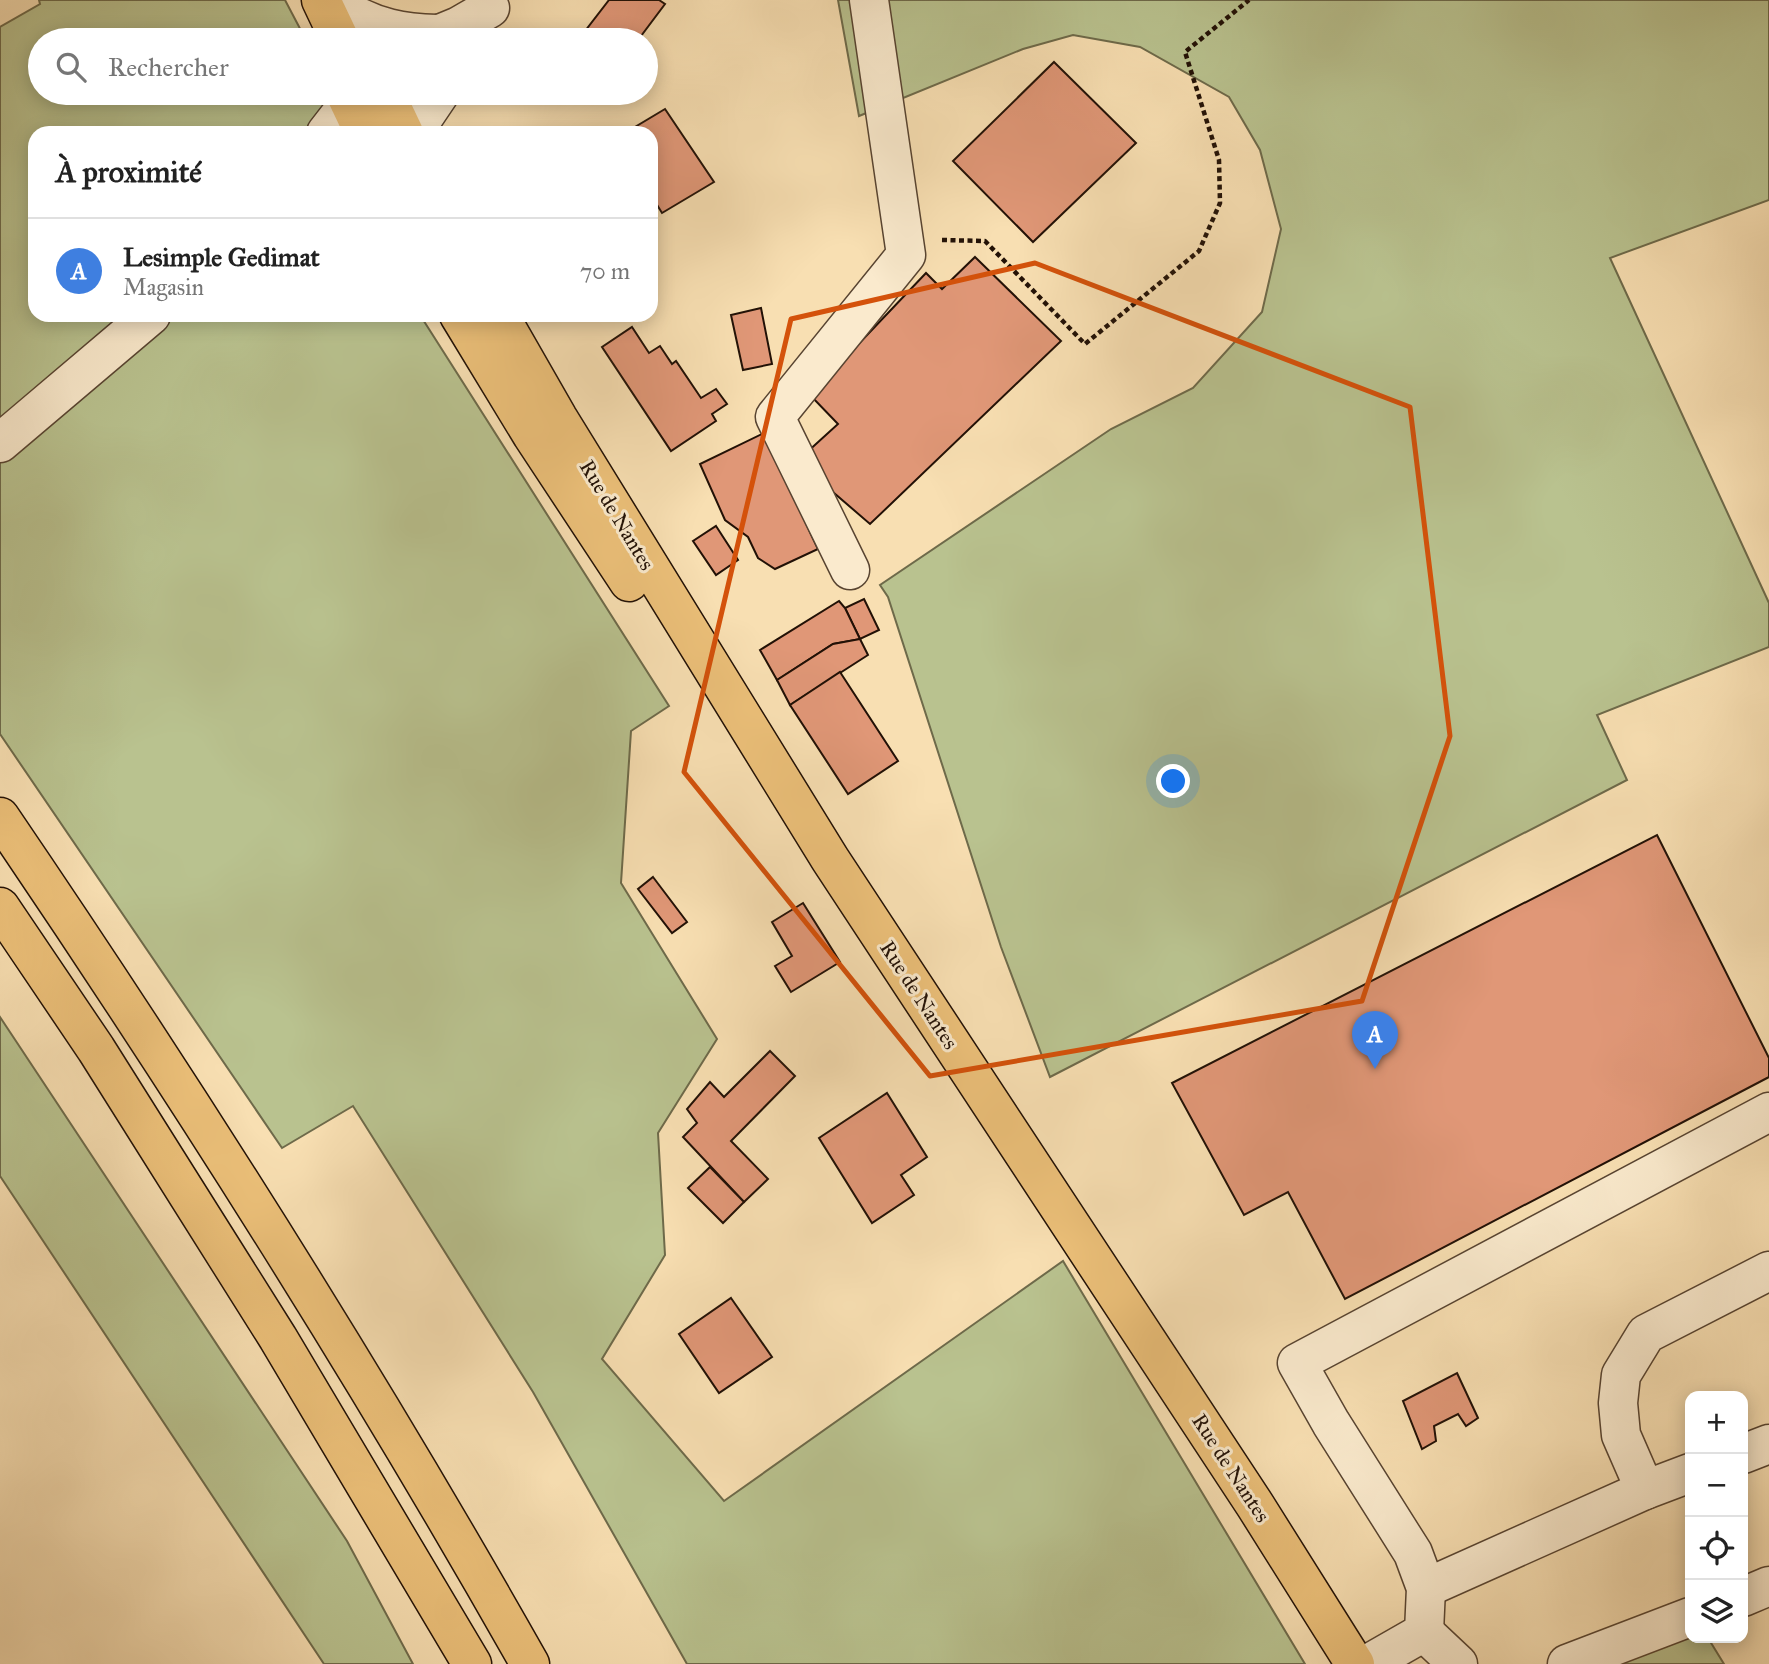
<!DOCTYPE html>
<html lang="fr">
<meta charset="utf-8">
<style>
:root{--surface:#fff;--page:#f6f6f6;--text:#222;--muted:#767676;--line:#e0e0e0;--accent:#8f2418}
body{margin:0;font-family:"IM FELL Great Primer",serif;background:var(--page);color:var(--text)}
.controls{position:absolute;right:21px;bottom:21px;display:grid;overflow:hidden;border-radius:14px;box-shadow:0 4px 18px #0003}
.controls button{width:63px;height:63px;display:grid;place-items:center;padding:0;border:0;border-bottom:2px solid var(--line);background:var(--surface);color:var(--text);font:35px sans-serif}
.you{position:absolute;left:1174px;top:782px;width:24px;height:24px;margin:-18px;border:5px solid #fff;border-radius:50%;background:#1a73e8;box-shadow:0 0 0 10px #1a73e833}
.badge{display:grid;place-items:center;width:46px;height:46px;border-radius:50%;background:var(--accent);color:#fff;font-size:23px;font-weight:700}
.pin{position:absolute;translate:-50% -58px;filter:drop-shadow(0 2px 4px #0008)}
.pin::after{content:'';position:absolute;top:37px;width:24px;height:21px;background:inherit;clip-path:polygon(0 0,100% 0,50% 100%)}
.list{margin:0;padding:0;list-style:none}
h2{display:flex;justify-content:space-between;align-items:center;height:91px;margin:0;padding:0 28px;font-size:30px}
h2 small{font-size:23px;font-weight:400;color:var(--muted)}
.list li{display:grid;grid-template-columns:46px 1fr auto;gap:21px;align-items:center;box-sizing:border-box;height:105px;padding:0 28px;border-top:2px solid var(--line)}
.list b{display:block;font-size:26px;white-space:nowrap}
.list p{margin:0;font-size:23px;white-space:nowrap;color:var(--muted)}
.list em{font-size:23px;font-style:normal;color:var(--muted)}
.icon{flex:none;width:38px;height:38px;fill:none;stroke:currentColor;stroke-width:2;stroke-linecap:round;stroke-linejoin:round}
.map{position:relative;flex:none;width:1769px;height:1664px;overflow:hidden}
.search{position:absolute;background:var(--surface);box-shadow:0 4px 18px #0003;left:28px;top:28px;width:630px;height:77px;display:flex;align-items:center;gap:18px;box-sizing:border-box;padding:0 24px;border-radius:38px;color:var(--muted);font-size:26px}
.panel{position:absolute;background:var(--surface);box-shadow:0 4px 18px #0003;left:28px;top:126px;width:630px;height:196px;border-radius:21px}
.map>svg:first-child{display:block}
.green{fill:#b9c28f;stroke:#6e6a4a;stroke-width:2}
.building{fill:#e09777;stroke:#221106;stroke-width:2}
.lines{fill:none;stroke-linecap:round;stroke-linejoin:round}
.minor-casing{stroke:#584431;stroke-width:41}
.major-casing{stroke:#221106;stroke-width:41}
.highway-casing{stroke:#221106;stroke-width:41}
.path{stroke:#221106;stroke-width:4.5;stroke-dasharray:5 3.5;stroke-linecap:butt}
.minor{stroke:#faeacd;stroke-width:38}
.major{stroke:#ecc079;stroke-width:38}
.highway{stroke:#ecc079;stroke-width:38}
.marked{fill:none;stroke:#d4520b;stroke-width:5;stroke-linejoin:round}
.labels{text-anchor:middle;stroke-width:6;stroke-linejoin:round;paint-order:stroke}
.street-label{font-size:21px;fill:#221106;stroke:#faeacd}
</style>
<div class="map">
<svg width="1769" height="1664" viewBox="0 0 1769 1664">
<rect width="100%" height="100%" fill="#f8dfb2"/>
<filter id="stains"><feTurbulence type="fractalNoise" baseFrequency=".00286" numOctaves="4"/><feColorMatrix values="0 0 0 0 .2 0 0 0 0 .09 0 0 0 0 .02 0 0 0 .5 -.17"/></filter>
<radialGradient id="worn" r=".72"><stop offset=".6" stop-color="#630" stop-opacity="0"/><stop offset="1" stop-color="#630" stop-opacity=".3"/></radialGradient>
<g class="green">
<path d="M 39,0 L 285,0 L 306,40 L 40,40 L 40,93 L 327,93 L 343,133 L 35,133 L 35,315 L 420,315 L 669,706 L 631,731 L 621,883 L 717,1039 L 658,1133 L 665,1255 L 602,1359 L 724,1501 L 1063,1261 L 1305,1664 L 687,1664 L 533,1392 L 353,1106 L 282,1148 L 0,734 L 0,27 L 40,4 Z"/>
<path d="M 838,0 L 1769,0 L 1769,200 L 1610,258 L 1769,603 L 1769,647 L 1597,715 L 1627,780 L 1050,1077 L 1001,947 L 888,597 L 880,585 L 1111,429 L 1193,388 L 1262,312 L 1281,229 L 1260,150 L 1229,97 L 1140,47 L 1073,35 L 1023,49 L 859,116 Z"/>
<path d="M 0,1017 L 347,1541 L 413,1664 L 324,1664 L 0,1176 Z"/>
<path d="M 1690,1628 L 1690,1638 L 1708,1638 L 1724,1664 L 1612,1664 Z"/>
</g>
<g class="building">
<path d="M 609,0 L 659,0 L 665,4 L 638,40 L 590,40 L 582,35 Z"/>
<path d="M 1054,62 L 1136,143 L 1033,242 L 953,161 Z"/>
<path d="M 665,109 L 714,182 L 662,213 L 651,195 L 651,133 L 625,133 Z"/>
<path d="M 975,257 L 1061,341 L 870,524 L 819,480 L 805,454 L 838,424 L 810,395 L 926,273 L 942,289 Z"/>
<path d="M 761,308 L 772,364 L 743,370 L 731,315 Z"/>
<path d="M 632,327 L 649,353 L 660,346 L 672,364 L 676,361 L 701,398 L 716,389 L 727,404 L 712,414 L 716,421 L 671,451 L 602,347 Z"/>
<path d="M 764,433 L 818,549 L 775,569 L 758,558 L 748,537 L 725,520 L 700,464 Z"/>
<path d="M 716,526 L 738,560 L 716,575 L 693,541 Z"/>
<path d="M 864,599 L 879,630 L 860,639 L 845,608 Z"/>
<path d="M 839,601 L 845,608 L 860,639 L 833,644 L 777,680 L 760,650 Z"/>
<path d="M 860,639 L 868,655 L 790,705 L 777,680 L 833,644 Z"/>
<path d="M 840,672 L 898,761 L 848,794 L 790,705 Z"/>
<path d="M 1657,835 L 1769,1058 L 1769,1077 L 1345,1299 L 1288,1192 L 1244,1215 L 1172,1083 Z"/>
<path d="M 653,877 L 687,922 L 672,933 L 638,889 Z"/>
<path d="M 803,903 L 840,962 L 791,992 L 775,966 L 792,956 L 772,922 Z"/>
<path d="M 770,1051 L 795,1076 L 731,1141 L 768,1179 L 744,1202 L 683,1137 L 697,1123 L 687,1109 L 710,1082 L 724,1097 Z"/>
<path d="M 887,1093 L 927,1157 L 901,1175 L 914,1195 L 872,1223 L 819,1138 Z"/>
<path d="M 710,1167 L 744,1202 L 723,1223 L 688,1188 Z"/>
<path d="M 731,1298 L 772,1357 L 719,1393 L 679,1334 Z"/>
<path d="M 1457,1373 L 1478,1418 L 1466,1426 L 1458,1414 L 1434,1426 L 1436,1441 L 1422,1449 L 1403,1401 Z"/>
</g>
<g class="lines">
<g class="minor-casing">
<g id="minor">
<path d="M 346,10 C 375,28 403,33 437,34"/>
<path d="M 425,40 L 459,26 L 490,8"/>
<path d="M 326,133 L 357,93"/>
<path d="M 413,133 L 440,93"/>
<path d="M 0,443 L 151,315"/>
<path d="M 850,570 L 775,417 L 906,255 L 869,0"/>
<path d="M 1743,1454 L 1769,1444"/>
<path d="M 1645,1490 L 1621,1435 L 1618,1403 L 1621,1375 L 1646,1334 L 1769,1271"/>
<path d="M 1426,1588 L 1645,1490 L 1690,1473"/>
<path d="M 1743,1597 L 1769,1586"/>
<path d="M 1424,1632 L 1458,1664"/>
<path d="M 1368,1664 L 1424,1632 L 1426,1588 L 1413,1553 L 1331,1423 L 1297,1363 L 1769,1112"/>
<path d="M 1567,1664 L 1690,1617"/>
</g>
</g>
<g class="major-casing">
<g id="major">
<path d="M 321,0 L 340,40"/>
<path d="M 345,93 L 364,133"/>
<path d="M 385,93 L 404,133"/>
<path d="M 459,315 L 532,435 L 629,582"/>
<path d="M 499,315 L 558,418 L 830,859 L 1255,1505 L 1355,1664"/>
</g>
</g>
<g class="highway-casing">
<g id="highway">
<path d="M 0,817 C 187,1092 366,1374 530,1664"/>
<path d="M 0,907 L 96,1049 L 278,1338 L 472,1664"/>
</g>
</g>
<path class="path" d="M 942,240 L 985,241 L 1085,344 L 1199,251 L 1220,203 L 1219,160 L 1185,52 L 1249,0"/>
<use href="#minor" class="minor"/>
<use href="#major" class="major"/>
<use href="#highway" class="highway"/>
</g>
<path class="marked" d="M 1035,263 L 1410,407 L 1450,736 L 1362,1001 L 930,1076 L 684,772 L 791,319 Z"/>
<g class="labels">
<g class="street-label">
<text transform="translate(617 515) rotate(59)" y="7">Rue de Nantes</text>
<text transform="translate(919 995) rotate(57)" y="7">Rue de Nantes</text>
<text transform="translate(1231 1468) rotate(57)" y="7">Rue de Nantes</text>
</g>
</g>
<rect width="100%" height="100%" filter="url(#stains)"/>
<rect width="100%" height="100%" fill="url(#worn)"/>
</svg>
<div class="controls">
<button>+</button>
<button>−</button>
<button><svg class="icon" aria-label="locate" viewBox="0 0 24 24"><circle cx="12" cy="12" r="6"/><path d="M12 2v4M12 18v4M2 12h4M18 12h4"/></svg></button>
<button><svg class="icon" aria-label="layers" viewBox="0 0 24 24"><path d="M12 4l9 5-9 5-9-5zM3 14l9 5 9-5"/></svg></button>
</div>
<div class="you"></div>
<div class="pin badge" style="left:1375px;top:1069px;background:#3f7fe0">A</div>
<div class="search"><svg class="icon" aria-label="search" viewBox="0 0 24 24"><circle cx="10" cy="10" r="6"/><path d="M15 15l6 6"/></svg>Rechercher</div>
<section class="panel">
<h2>À proximité<small></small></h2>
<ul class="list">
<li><span class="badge" style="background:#3f7fe0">A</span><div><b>Lesimple Gedimat</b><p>Magasin</p></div><em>70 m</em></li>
</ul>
</section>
</div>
